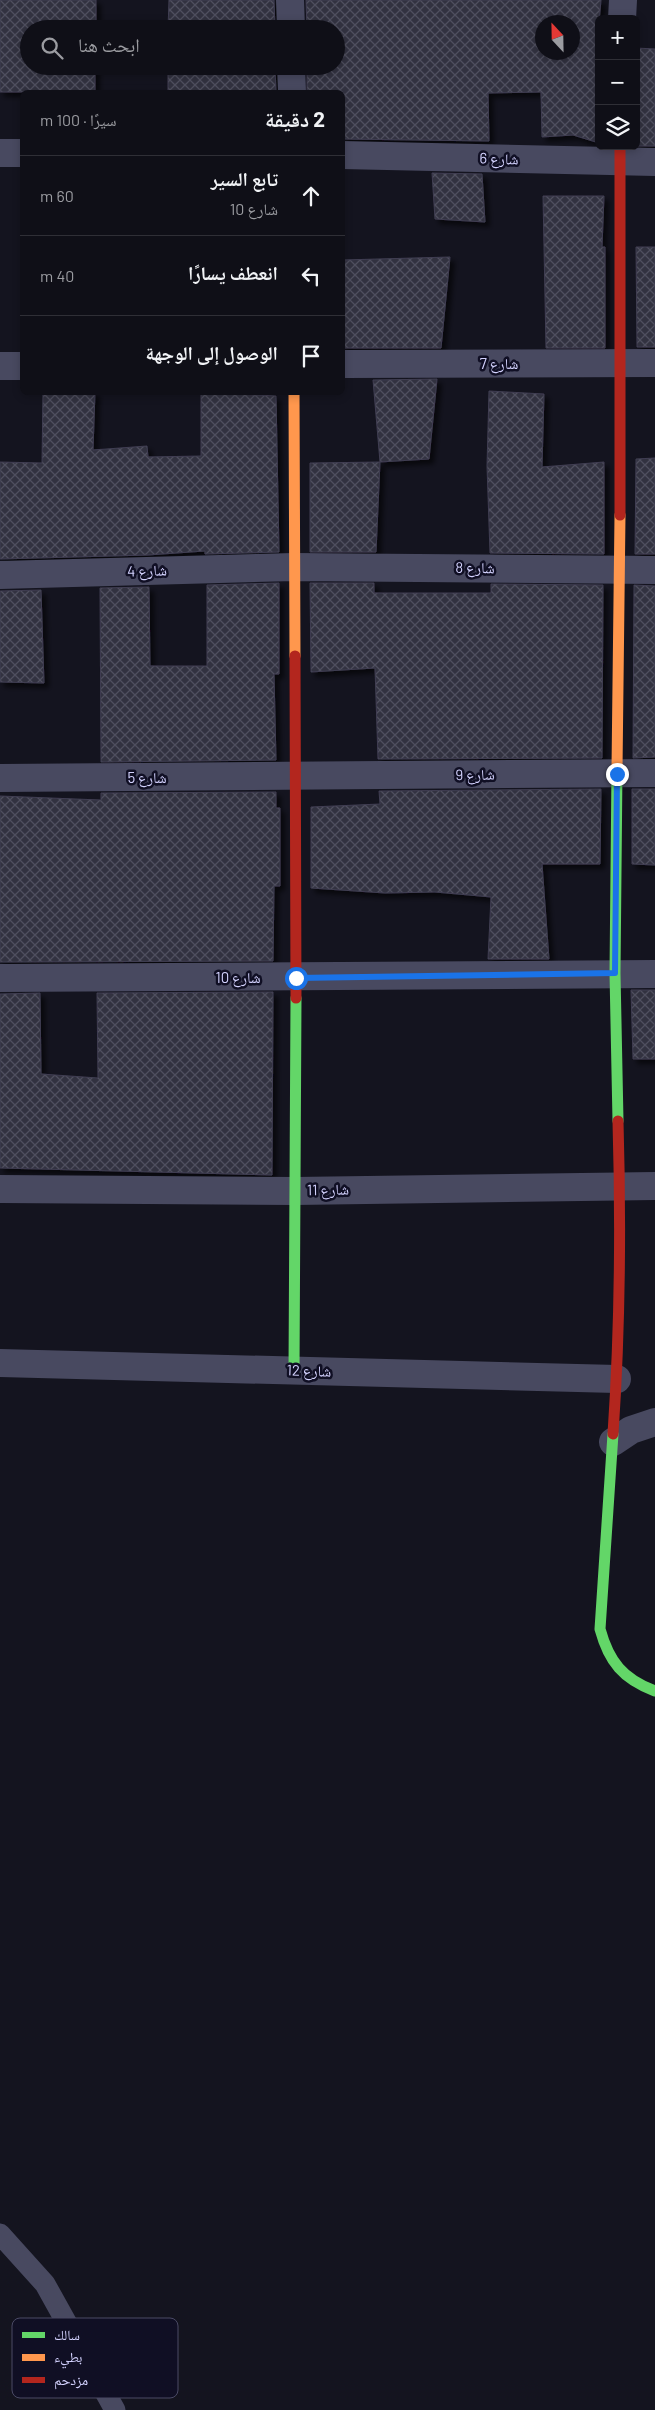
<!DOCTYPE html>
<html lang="ar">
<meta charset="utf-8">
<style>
:root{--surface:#0f0f17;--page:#181820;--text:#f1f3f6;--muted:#9b9ca1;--line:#2f2f36}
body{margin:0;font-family:Barlow,"Noto Naskh Arabic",sans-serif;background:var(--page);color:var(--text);direction:rtl}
.controls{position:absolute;right:15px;top:15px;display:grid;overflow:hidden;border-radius:8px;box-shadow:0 2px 8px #0003}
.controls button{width:45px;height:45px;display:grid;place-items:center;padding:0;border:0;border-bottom:1px solid var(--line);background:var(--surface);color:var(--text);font:25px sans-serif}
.compass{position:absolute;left:535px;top:15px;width:45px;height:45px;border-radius:50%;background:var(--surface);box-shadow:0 2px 8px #0003;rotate:338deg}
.stop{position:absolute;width:15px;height:15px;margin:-11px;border:4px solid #1a73e8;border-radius:50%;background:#fff}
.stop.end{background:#1a73e8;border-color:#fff;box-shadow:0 1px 5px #0008}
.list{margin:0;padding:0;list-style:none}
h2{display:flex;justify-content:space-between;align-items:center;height:65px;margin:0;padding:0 20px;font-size:21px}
h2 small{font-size:16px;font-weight:400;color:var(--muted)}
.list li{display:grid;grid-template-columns:32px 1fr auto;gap:15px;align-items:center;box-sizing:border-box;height:80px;padding:0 20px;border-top:1px solid var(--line)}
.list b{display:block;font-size:19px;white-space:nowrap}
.list p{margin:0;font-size:16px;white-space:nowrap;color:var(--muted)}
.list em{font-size:16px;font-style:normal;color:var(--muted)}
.icon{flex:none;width:28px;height:28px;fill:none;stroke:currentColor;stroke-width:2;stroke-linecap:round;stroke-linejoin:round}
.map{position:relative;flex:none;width:655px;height:2410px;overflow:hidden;direction:ltr}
.search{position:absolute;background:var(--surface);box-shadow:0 2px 8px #0003;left:20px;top:20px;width:325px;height:55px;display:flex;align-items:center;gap:12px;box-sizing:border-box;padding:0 18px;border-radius:28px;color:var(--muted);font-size:19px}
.panel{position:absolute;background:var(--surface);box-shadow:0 2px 8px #0003;left:20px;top:90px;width:325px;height:305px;border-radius:8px;direction:rtl}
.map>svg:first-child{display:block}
.building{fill:url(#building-cross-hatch);stroke:#403e52;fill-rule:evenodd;filter:url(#shadow)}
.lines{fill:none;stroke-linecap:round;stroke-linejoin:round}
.lane{stroke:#484960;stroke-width:21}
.street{stroke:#484960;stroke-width:28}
.fast{stroke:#63d668;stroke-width:11}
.slow{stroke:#ff974d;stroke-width:11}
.jam{stroke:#b3261e;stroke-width:11}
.route{stroke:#1a73e8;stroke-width:6}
.labels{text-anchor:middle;stroke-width:5;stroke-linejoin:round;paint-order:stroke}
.street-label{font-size:15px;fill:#d3d2fe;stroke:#100f24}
.key{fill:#100f24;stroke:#4a4a65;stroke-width:1}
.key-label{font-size:14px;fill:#d3d2fe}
</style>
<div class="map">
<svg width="655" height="2410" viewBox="0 0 655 2410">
<defs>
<pattern id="building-cross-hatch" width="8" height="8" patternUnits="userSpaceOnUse" patternTransform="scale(1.25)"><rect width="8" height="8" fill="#323241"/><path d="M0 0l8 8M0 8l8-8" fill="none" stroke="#4f4f5e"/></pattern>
<filter id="shadow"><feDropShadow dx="4.5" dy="4.5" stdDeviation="2.5" flood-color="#0009"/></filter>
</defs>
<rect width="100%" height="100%" fill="#14141f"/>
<g class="building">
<path d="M 0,0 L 96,0 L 96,29 L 29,29 L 29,66 L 95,66 L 95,92 L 0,92 Z"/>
<path d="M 169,0 L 274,0 L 275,29 L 168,29 Z"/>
<path d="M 306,0 L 601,0 L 597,45 L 599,45 L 599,143 L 573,135 L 542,137 L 541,92 L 488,93 L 489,141 L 342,139 L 342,92 L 307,92 L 307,66 L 336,66 L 336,29 L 307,29 ZM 542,22 L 572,22 L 572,52 L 542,52 Z"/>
<path d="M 636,48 L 655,49 L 655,146 L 636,146 Z"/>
<path d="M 168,66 L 275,66 L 276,92 L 168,92 Z"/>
<path d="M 432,173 L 482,174 L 485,222 L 435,219 Z"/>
<path d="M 543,196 L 604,196 L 602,247 L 605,247 L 605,348 L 546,348 Z"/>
<path d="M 636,247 L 655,247 L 655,347 L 637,347 Z"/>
<path d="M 450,257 L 441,348 L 342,348 L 342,260 Z"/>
<path d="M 437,379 L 429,459 L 380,462 L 373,380 Z"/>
<path d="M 489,391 L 544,394 L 542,467 L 604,462 L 604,554 L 490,553 L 487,466 Z"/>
<path d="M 43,392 L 95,392 L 93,450 L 147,446 L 148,457 L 201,456 L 201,392 L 276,396 L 279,552 L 205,554 L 205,551 L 148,555 L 0,559 L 0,462 L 42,463 Z"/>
<path d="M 655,458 L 655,554 L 635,554 L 636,459 Z"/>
<path d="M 380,462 L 376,552 L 310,552 L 310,463 Z"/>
<path d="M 279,583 L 279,674 L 274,674 L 276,760 L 101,762 L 100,588 L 149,587 L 150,666 L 207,666 L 207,585 Z"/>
<path d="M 310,583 L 374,583 L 374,593 L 491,593 L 491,584 L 603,585 L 602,758 L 378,759 L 375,668 L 311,672 Z"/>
<path d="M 634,585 L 655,586 L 655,757 L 633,758 Z"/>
<path d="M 41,590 L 44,683 L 0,682 L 0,591 Z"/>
<path d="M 601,789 L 600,864 L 542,864 L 549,959 L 488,959 L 491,897 L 435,892 L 385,893 L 311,888 L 311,807 L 380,804 L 379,791 Z"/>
<path d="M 632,789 L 655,789 L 655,865 L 632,864 Z"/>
<path d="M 276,792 L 276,808 L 280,808 L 280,886 L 274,886 L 273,961 L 0,962 L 0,796 L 101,800 L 101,793 Z"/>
<path d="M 631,990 L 655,990 L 655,1059 L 633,1059 Z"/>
<path d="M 273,992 L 272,1175 L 0,1168 L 0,994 L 40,993 L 41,1074 L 98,1078 L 97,993 Z"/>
</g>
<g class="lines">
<path class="lane" d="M 0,2234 L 45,2284 L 115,2410"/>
<g class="street">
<path d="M 290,0 L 291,29"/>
<path d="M 622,19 L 623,0"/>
<path d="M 291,66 L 292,92"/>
<path d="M 0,153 L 22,153"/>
<path d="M 342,155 L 655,162"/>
<path d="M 342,364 L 655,363"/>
<path d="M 0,366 L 22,366"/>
<path d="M 0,575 L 294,567 L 655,570"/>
<path d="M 0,778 L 655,773"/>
<path d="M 0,978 L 655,974"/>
<path d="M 0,1189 L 295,1191 L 655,1186"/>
<path d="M 0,1363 L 617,1379"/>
<path d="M 613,1442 L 631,1430 L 655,1422"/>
</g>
<g class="fast">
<path d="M 617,769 L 615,973 L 618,1121"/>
<path d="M 294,1371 L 296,998"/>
<path d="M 613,1434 L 600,1629 C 609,1662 623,1679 655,1691"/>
</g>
<g class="slow">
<path d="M 294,392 L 295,656"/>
<path d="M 617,769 L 620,515"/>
</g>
<g class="jam">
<path d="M 620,515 L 620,146"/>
<path d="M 295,656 L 296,998"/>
<path d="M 613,1434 C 620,1330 621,1225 618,1121"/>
</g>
</g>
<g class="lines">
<path class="route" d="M 296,978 L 615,973 L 617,774"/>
</g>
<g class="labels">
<g class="street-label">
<text transform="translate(499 159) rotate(2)" y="5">شارع 6</text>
<text x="499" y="369">شارع 7</text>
<text transform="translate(475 568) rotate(1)" y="5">شارع 8</text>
<text transform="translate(147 571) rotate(-2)" y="5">شارع 4</text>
<text transform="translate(475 775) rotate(-1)" y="5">شارع 9</text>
<text x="147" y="783">شارع 5</text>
<text x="238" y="983">شارع 10</text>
<text transform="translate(328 1190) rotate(-1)" y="5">شارع 11</text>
<text transform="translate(309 1371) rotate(2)" y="5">شارع 12</text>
</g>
</g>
<rect x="12" y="2318" width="166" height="80" rx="8" class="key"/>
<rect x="22" y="2332" width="23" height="6" fill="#63d668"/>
<rect x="22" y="2354" width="23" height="7" fill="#ff974d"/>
<rect x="22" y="2377" width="23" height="6" fill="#b3261e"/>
<g class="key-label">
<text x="54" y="2340">سالك</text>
<text x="54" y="2362">بطيء</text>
<text x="54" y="2385">مزدحم</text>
</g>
</svg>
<div class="controls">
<button>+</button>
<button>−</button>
<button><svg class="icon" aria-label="layers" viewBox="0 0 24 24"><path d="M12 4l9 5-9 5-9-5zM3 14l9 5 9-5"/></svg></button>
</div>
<svg class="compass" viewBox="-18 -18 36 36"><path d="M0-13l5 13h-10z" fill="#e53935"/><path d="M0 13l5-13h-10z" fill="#9b9ca1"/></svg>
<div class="stop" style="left:296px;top:978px"></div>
<div class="stop end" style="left:617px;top:774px"></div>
<div class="search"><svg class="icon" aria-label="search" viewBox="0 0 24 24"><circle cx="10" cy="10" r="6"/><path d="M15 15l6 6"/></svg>ابحث هنا</div>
<section class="panel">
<h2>2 دقيقة<small>سيرًا · 100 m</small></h2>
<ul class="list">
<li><svg class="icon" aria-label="ahead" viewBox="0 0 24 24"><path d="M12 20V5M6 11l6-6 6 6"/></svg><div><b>تابع السير</b><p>شارع 10</p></div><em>60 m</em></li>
<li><svg class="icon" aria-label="left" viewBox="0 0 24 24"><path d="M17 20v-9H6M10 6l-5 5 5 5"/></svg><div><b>انعطف يسارًا</b></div><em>40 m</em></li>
<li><svg class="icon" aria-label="arrive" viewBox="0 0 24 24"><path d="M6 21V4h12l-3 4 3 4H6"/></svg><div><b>الوصول إلى الوجهة</b></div></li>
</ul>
</section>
</div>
